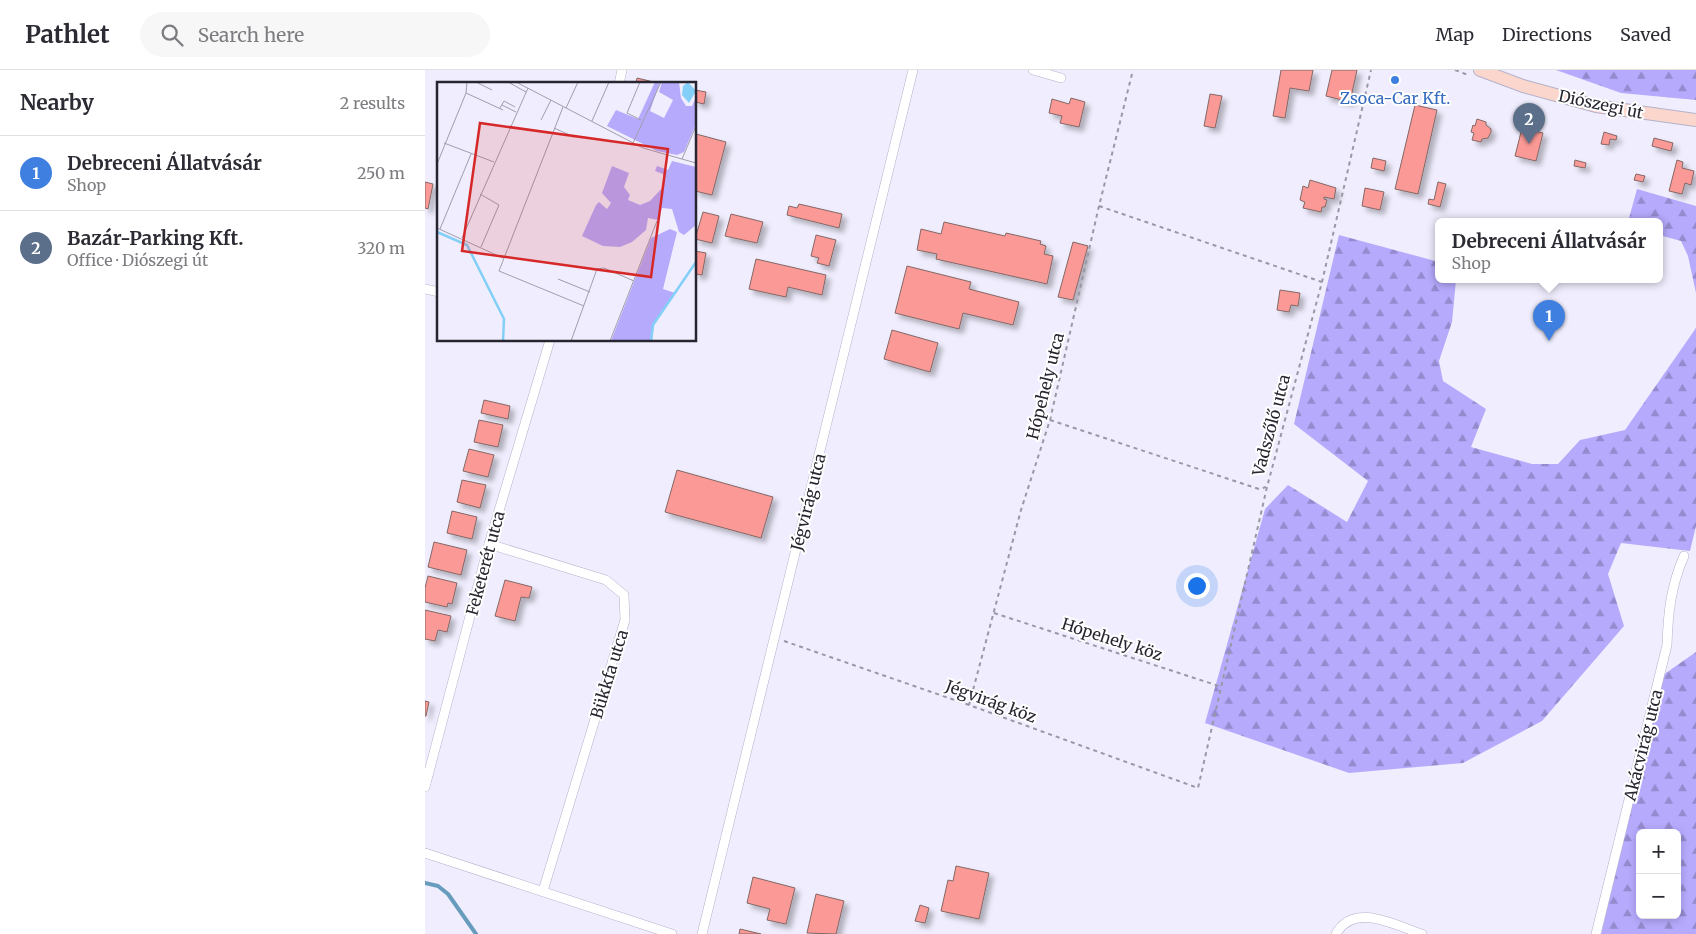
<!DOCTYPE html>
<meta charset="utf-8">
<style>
:root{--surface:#fff;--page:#f7f7f7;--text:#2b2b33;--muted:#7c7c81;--line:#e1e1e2;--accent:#ea580c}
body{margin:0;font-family:Merriweather,serif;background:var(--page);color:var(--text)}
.controls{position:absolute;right:15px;bottom:15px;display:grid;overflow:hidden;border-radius:8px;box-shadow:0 2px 8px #0003}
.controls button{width:45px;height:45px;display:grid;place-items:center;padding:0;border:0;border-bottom:1px solid var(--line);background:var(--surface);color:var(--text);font:25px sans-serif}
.you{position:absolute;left:771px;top:515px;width:18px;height:18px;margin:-12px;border:4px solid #fff;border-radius:50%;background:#1a73e8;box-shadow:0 0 0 8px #1a73e833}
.badge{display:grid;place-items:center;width:32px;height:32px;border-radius:50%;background:var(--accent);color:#fff;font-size:16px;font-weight:700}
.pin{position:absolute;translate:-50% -41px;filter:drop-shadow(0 1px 2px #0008)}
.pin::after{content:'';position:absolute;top:26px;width:18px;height:15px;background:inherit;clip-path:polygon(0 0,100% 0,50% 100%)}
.popup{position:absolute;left:1010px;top:148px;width:228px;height:65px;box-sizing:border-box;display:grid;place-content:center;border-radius:8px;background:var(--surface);filter:drop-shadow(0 1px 4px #0005);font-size:16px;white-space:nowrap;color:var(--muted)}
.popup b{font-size:19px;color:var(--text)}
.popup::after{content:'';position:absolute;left:50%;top:100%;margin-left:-10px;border:10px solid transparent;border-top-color:var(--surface)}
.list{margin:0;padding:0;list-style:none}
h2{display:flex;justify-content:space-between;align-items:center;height:65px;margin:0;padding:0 20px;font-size:21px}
h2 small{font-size:16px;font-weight:400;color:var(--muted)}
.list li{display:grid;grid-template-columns:32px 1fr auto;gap:15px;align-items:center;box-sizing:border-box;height:75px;padding:0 20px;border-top:1px solid var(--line)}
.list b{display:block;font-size:19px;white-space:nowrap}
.list p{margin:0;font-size:16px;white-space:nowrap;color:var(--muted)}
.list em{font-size:16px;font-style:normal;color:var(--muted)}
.icon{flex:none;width:28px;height:28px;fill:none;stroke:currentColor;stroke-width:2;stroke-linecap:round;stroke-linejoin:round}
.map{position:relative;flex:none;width:1271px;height:864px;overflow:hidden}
header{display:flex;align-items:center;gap:30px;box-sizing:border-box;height:70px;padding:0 25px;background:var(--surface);border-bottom:1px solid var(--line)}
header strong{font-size:24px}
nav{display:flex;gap:28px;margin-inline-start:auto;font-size:18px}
.search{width:350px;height:45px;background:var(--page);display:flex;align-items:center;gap:12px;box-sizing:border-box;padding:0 18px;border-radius:28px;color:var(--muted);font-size:19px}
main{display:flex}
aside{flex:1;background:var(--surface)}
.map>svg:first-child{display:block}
.forest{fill:url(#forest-firs);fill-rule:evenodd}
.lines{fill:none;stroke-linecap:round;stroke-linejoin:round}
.stream{stroke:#689cbc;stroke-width:4}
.building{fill:#fb9996;stroke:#836765;filter:url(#shadow)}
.minor-casing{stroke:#b4b1cb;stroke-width:10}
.secondary-casing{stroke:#b4b1cb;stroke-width:14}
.path{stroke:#9998a5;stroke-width:2;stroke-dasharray:4 4;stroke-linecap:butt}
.minor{stroke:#fff;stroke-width:9}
.secondary{stroke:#fad6cd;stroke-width:12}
.shop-dot{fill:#3f7fe0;stroke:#fff;stroke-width:2}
.labels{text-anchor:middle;stroke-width:4;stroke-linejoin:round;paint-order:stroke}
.shop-label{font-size:16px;fill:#366cbe;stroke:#fff}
.street-label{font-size:16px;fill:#272630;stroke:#fff}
.inset-river{fill:none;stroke:#84cff8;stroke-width:2.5}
.inset-road{fill:none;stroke:#a09eac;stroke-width:1}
.view{fill:#d62828;fill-opacity:0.15;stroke:#d62828;stroke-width:2.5}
.inset-edge{fill:none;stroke:#272630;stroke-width:2.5}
</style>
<header>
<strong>Pathlet</strong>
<div class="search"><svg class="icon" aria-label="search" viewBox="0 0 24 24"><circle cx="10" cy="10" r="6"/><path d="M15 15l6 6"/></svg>Search here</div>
<nav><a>Map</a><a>Directions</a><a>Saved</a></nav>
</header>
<main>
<aside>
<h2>Nearby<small>2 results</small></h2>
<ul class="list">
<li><span class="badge" style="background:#3f7fe0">1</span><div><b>Debreceni Állatvásár</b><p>Shop</p></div><em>250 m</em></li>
<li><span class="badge" style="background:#5c6f8a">2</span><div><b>Bazár-Parking Kft.</b><p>Office · Diószegi út</p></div><em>320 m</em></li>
</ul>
</aside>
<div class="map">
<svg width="1271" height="864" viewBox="0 0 1271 864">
<defs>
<pattern id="forest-firs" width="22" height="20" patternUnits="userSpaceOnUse" patternTransform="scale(1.25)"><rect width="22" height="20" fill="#b6aafd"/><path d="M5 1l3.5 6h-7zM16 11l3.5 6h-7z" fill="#948acd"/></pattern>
<filter id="shadow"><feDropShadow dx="4.5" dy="4.5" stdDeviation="2.5" flood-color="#0004"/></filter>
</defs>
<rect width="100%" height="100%" fill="#f0eefe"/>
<g class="forest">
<path d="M 1131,0 L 1271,0 L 1271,30 L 1196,23 Z"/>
<path d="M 1212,119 L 1271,136 L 1271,223 L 1263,186 L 1256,171 L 1234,165 L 1234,152 L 1203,152 Z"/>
<path d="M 914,165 L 1014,192 L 1014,210 L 1031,210 L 1027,252 L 1014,291 L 1018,311 L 1061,339 L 1046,377 L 1107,394 L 1133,394 L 1155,370 L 1200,360 L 1271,258 L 1271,456 L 1265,481 L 1196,473 L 1183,504 L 1199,556 L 1117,651 L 1038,693 L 924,703 L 780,653 L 840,439 L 863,415 L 922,452 L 943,411 L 869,354 Z"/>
<path d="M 1271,582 L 1271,864 L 1176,864 L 1238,605 ZM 1215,763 L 1252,763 L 1252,845 L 1215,845 Z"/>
</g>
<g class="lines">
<path class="stream" d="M 0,813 L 13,816 L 23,824 L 51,864"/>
</g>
<g class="building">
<path d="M 856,0 L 888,0 L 884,21 L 865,18 L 860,48 L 848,46 Z"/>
<path d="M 907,0 L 932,0 L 925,32 L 901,26 Z"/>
<path d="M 212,8 L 233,13 L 233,14 L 211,14 Z"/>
<path d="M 270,20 L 281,22 L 279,34 L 270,32 Z"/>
<path d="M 785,24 L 797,26 L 790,58 L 779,56 Z"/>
<path d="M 646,28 L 660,32 L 654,57 L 635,53 L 637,46 L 624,43 L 627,29 L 644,34 Z"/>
<path d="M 990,35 L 1012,40 L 993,124 L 970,119 Z"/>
<path d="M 1052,49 L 1061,52 L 1061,55 L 1066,59 L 1066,62 L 1063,68 L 1057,69 L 1056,72 L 1047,70 L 1049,63 L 1046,62 L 1048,55 L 1050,56 Z"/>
<path d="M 1097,58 L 1118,63 L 1111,91 L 1090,86 Z"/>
<path d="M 1179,62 L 1192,66 L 1191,70 L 1185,69 L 1184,75 L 1176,74 Z"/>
<path d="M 271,64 L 301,72 L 287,125 L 270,121 Z"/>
<path d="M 1229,68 L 1248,73 L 1246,81 L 1227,76 Z"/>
<path d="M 948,88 L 961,91 L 959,101 L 946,98 Z"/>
<path d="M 1150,90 L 1161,93 L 1160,98 L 1149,96 Z"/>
<path d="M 1252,90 L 1258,92 L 1257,98 L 1269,101 L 1266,115 L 1260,113 L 1257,124 L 1244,121 Z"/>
<path d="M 1211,104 L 1220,106 L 1218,112 L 1209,110 Z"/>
<path d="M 885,110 L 911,118 L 909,129 L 899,127 L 899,129 L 902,130 L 900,137 L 897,137 L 896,142 L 878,138 L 880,132 L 875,130 L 878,116 L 883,118 Z"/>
<path d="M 0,112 L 8,114 L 3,139 L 0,138 Z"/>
<path d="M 1013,112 L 1021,114 L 1015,137 L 1003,134 L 1004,129 L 1009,130 Z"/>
<path d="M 940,118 L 959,122 L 955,140 L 937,136 Z"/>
<path d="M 374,134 L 417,144 L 414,158 L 362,145 L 364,136 L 372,138 Z"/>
<path d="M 278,142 L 294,146 L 287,173 L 270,169 Z"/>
<path d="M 306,144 L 338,152 L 332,173 L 300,166 Z"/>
<path d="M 519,152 L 580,166 L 581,163 L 616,171 L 615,174 L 621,176 L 619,184 L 628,186 L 622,214 L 511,189 L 512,184 L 492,180 L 496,159 L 516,164 Z"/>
<path d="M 391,165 L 411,170 L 404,196 L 392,193 L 394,188 L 386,186 Z"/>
<path d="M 648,172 L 663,176 L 648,230 L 633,227 Z"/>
<path d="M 270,181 L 281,183 L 277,205 L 270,204 Z"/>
<path d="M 331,189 L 401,205 L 397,225 L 363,217 L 361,227 L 324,219 Z"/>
<path d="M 482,196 L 546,212 L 544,219 L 594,232 L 588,255 L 538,243 L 534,259 L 470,243 Z"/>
<path d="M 855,220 L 875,223 L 873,236 L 866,235 L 864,242 L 852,240 Z"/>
<path d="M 467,260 L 513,273 L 505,302 L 459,289 Z"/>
<path d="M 59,330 L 85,336 L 83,349 L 56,343 Z"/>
<path d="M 54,350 L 78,355 L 73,377 L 49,372 Z"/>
<path d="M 44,379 L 69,385 L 63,407 L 38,401 Z"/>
<path d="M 252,400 L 348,427 L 336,468 L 240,442 Z"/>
<path d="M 37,410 L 61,415 L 55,438 L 32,432 Z"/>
<path d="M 27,441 L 52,447 L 47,469 L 22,463 Z"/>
<path d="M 9,472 L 42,480 L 36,505 L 3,497 Z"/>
<path d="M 3,506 L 32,513 L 27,534 L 23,533 L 22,537 L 0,532 L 0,518 Z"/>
<path d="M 80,510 L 107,517 L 104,528 L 96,527 L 90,551 L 70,546 Z"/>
<path d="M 0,540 L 26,546 L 22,562 L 13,560 L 10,571 L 0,569 Z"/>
<path d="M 0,631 L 4,632 L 1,646 L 0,646 Z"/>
<path d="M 531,796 L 564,803 L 554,849 L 516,841 L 523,810 L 528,811 Z"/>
<path d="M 328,807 L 370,818 L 361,854 L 342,850 L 345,839 L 322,833 Z"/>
<path d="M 391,824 L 419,831 L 411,864 L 382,863 Z"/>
<path d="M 495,835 L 504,838 L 500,853 L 490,851 Z"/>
<path d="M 315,859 L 336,864 L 314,864 Z"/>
</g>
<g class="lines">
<g class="minor-casing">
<g id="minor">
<path d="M 608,0 L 636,8"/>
<path d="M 194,14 L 197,0"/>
<path d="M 0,219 L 14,222"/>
<path d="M 64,474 L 181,510 L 199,525 L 200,550 L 118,821"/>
<path d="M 0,717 L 64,474 L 125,270"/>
<path d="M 0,783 L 247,864"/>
<path d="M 277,864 L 488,0"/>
<path d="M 911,864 C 929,831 971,856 997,864"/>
<path d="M 1171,864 L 1242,575 C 1243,542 1246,516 1259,486"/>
</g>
</g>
<g class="secondary-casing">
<path id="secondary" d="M 1055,0 L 1098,16 L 1171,36 L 1271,50"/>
</g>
<g class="path">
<path d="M 1030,0 L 1043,5"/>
<path d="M 674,136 L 897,212"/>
<path d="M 625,350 L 834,419 L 841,417"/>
<path d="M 569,543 L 797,617"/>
<path d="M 359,571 L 544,635 L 773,718 L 842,417 L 897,212 L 946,0"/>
<path d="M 544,635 L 596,440 L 625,350 L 674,136 L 708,0"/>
</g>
<use href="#minor" class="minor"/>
<use href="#secondary" class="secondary"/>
</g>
<circle class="shop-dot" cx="970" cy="10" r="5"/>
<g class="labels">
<g class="shop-label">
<text x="970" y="34">Zsoca-Car Kft.</text>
</g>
<g class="street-label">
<text transform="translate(1176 34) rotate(12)" y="6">Diószegi út</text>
<text transform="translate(620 316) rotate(-76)" y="6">Hópehely utca</text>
<text transform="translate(846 355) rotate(-75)" y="6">Vadszőlő utca</text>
<text transform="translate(383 432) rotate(-76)" y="6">Jégvirág utca</text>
<text transform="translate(60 493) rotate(-75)" y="6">Feketerét utca</text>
<text transform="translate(687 569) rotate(18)" y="6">Hópehely köz</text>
<text transform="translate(184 604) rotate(-73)" y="6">Bükkfa utca</text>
<text transform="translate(566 631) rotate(20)" y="6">Jégvirág köz</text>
<text transform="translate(1218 675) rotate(-76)" y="6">Akácvirág utca</text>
</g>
</g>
<g transform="translate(12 12)">
<rect width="259" height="259" fill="#f0eefe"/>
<path d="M 218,0 L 223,0 L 213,29 L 227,36 L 236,18 L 222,10 L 225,0 L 242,0 L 244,16 L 249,24 L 255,24 L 259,15 L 259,42 L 247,70 L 240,73 L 220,69 L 170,44 L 179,28 L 201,37 ZM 235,79 L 259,85 L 259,143 L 247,153 L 242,150 L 235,127 L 225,126 L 221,138 L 211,136 L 209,148 L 195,160 L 183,165 L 166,164 L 145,154 L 159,123 L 162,120 L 170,127 L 174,121 L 165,111 L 175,84 L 192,91 L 187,105 L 193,113 L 191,118 L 203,123 L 213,119 L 227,104 L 226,92 L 218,89 L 220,84 L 231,88 ZM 233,147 L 240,150 L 226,207 L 238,211 L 217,240 L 215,259 L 174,259 L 214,156 Z" fill="#b6aafd"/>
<path d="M 251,0 L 259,9 L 252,21 L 245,13 L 246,4 Z" fill="#84cff8"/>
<path class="inset-river" d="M 0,150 L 30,163 L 67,237 L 66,259M 214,259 L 216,243 L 259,180"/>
<path class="inset-road" d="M 39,0 L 55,8M 71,0 L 89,10M 79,0 L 206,66 L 259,81M 203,0 L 190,31 L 204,38M 29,11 L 66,28M 65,23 L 79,30M 126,25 L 62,189 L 147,224M 63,26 L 67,19 L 78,25M 129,26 L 141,0M 104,38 L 114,18M 155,39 L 172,0M 117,46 L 137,55M 7,61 L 57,80M 196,61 L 224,0M 245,77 L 259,44M 0,82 L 29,11 L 30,0M 43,112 L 62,123 L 44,165M 0,146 L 66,176M 3,147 L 34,72M 25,156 L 91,6M 121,197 L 153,210M 134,259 L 160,187 L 167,186 L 197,199M 173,259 L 220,139"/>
<path class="view" d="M 43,41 L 231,67 L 214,195 L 25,169 Z"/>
<rect width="259" height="259" class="inset-edge"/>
</g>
</svg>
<div class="controls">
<button>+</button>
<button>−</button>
</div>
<div class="you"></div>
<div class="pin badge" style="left:1124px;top:271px;background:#3f7fe0">1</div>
<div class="popup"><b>Debreceni Állatvásár</b>Shop</div>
<div class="pin badge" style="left:1104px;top:74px;background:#5c6f8a">2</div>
</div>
</main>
